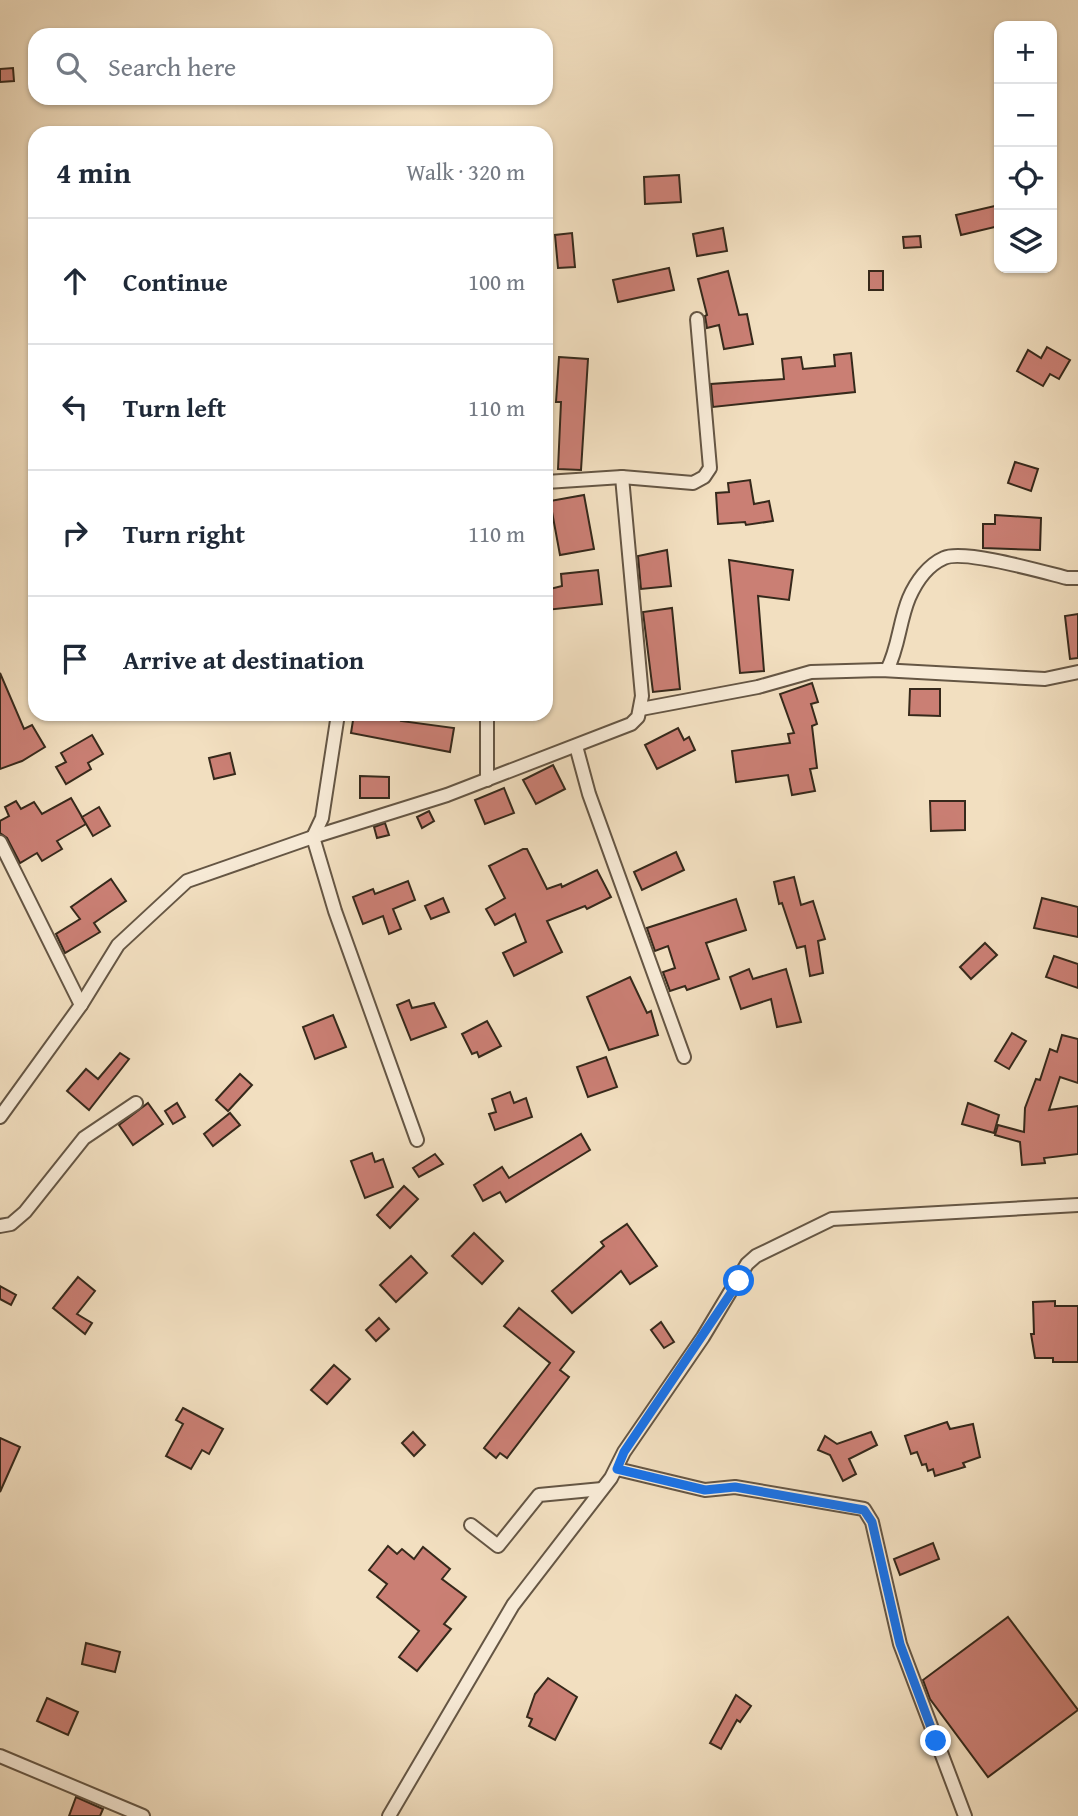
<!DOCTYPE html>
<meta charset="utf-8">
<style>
:root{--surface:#fff;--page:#f6f6f7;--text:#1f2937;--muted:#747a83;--line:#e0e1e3}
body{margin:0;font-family:"Gentium Book Plus",serif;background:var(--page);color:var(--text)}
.controls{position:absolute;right:21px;top:21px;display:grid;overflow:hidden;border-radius:14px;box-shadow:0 2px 5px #0004}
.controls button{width:63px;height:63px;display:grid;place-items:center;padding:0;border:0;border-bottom:2px solid var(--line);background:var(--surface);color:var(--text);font:35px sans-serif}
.stop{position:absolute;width:21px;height:21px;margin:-16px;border:5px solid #1a73e8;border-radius:50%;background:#fff}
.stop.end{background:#1a73e8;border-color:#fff;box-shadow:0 2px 7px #0008}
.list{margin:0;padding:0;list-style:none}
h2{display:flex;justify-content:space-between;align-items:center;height:91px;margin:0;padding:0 28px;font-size:30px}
h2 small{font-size:23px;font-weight:400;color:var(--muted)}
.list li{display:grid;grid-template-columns:46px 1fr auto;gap:21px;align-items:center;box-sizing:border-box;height:126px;padding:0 28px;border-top:2px solid var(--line)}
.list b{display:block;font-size:26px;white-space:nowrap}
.list em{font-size:23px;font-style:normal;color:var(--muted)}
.icon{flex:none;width:38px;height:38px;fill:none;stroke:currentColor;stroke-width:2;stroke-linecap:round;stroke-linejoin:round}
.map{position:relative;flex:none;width:1078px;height:1816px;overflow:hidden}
.search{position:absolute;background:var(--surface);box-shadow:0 2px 5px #0004;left:28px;top:28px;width:525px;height:77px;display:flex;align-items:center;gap:18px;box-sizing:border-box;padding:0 24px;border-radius:21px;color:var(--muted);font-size:26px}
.panel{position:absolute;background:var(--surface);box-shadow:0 2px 5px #0004;left:28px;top:126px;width:525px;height:595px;border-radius:21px}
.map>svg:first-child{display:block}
.building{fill:#ca7f74;stroke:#36291b;stroke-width:2}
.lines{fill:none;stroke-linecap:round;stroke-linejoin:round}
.minor-casing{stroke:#655644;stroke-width:16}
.minor{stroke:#f7ead6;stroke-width:12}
.route{stroke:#1a73e8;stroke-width:9}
</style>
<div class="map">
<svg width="1078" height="1816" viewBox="0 0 1078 1816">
<rect width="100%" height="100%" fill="#f2dfc0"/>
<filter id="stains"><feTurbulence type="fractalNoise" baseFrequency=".00286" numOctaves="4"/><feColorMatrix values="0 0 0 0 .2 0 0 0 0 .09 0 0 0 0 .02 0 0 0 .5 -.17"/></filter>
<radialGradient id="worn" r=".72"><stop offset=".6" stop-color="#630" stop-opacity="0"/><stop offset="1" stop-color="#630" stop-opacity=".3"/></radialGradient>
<g class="building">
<path d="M 13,68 L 14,81 L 0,82 L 0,69 Z"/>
<path d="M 679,175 L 681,202 L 645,204 L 644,177 Z"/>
<path d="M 999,205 L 999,226 L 961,235 L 956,215 Z"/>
<path d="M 723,228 L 727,251 L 697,256 L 693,234 Z"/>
<path d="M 572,233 L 575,267 L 558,268 L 555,235 Z"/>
<path d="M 920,236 L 921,247 L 904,248 L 903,237 Z"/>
<path d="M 669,268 L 674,290 L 618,302 L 613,280 Z"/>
<path d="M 728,271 L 739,315 L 747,314 L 753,344 L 724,349 L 719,325 L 707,328 L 705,316 L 707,315 L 698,279 Z"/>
<rect x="869" y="271" width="14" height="19"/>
<path d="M 1047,347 L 1070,360 L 1059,379 L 1050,374 L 1043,386 L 1017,371 L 1028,350 L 1041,358 Z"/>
<path d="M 851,353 L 855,392 L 713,407 L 711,384 L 784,379 L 782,359 L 801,357 L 803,369 L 835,366 L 834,355 Z"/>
<path d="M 559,357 L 588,359 L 581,470 L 558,469 L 561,402 L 556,402 Z"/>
<path d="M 1015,462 L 1038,469 L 1031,491 L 1008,483 Z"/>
<path d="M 750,480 L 754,504 L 769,501 L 773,521 L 746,525 L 745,522 L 718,524 L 716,493 L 729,492 L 728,483 Z"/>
<path d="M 584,495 L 594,549 L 560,555 L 550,501 Z"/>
<path d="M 995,515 L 1041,518 L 1040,550 L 983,548 L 983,524 L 995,524 Z"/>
<path d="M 667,550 L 671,586 L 641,589 L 638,556 Z"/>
<path d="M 729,560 L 793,570 L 789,600 L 758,596 L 764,671 L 740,673 Z"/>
<path d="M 598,570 L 602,604 L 546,610 L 546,590 L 562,586 L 561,574 Z"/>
<path d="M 672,608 L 680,689 L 653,692 L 643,612 Z"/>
<path d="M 1078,614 L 1078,658 L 1070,659 L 1065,616 Z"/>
<path d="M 0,673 L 24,729 L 32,725 L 45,747 L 22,761 L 0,769 Z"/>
<path d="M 812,683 L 818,702 L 811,704 L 817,724 L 812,726 L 817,768 L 810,769 L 815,791 L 792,795 L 788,775 L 736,782 L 732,751 L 790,743 L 788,734 L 794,733 L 780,694 Z"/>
<path d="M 910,689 L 940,689 L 940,716 L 909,715 Z"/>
<path d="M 354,714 L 402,714 L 401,721 L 454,728 L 450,752 L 351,733 Z"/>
<path d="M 678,728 L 684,740 L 689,737 L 695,750 L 657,769 L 645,745 Z"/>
<path d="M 92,735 L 103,754 L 88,763 L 91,769 L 66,784 L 56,767 L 66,762 L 61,753 Z"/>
<path d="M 230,753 L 235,774 L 214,779 L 209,758 Z"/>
<path d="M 553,765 L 565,789 L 536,804 L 523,780 Z"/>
<path d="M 360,776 L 389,777 L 389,798 L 360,798 Z"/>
<path d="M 504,788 L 514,813 L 485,824 L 475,800 Z"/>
<path d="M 71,798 L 86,824 L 57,841 L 62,849 L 42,861 L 37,853 L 20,863 L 7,838 L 0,833 L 0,821 L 9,816 L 5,807 L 16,801 L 21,809 L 34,802 L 42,814 Z"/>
<path d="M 930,801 L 965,801 L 965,830 L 931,831 Z"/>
<path d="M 99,807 L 110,826 L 93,836 L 82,817 Z"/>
<path d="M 429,811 L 434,821 L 422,828 L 417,817 Z"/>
<path d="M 385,823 L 389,835 L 377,838 L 374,827 Z"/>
<path d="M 523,849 L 527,849 L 547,889 L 561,884 L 562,887 L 597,870 L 611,897 L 587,909 L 585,906 L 547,921 L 562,952 L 514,976 L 503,953 L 526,942 L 515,914 L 495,925 L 486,909 L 505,898 L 489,866 Z"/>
<path d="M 676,852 L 684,870 L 642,890 L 634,872 Z"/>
<path d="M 794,877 L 801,905 L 813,901 L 825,939 L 818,941 L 823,973 L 810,976 L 805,946 L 797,948 L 782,903 L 779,904 L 774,882 Z"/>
<path d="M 111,879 L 126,901 L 94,923 L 100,932 L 65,953 L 56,934 L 80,919 L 71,907 Z"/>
<path d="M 408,881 L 415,900 L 393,909 L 401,929 L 389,934 L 383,916 L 363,924 L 353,897 L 373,889 L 375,894 Z"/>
<path d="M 443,898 L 449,912 L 431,919 L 425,906 Z"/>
<path d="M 1042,898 L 1078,907 L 1078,937 L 1034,928 Z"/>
<path d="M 736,899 L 746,930 L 706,943 L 719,979 L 687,990 L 685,986 L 670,991 L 663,972 L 675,968 L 668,946 L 655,951 L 647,928 Z"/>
<path d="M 985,943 L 997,955 L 971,979 L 960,967 Z"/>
<path d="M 1054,956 L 1078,964 L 1078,988 L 1046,977 Z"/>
<path d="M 749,969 L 753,979 L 786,969 L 801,1022 L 777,1027 L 771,999 L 741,1009 L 730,977 Z"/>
<path d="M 630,977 L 647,1013 L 651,1011 L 658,1035 L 609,1050 L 587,997 Z"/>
<path d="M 409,1000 L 412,1008 L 434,1003 L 446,1027 L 411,1040 L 397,1005 Z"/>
<path d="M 333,1015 L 346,1047 L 315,1059 L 303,1027 Z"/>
<path d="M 487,1021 L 501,1046 L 479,1057 L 477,1052 L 472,1054 L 462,1034 Z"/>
<path d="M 1012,1033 L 1026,1041 L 1009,1069 L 995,1061 Z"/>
<path d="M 1062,1035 L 1078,1039 L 1078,1083 L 1060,1077 L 1049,1110 L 1078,1106 L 1078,1154 L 1044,1158 L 1045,1163 L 1022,1165 L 1020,1142 L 995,1135 L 998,1125 L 1024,1132 L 1025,1108 L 1036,1079 L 1040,1080 L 1050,1049 L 1057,1052 Z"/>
<path d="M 120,1053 L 129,1059 L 89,1110 L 67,1091 L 86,1069 L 98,1079 Z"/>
<path d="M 606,1057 L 617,1087 L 588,1097 L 577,1067 Z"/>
<path d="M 240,1074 L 252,1085 L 228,1111 L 216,1100 Z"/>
<path d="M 510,1092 L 514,1103 L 526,1098 L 532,1117 L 495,1130 L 489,1114 L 496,1112 L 492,1099 Z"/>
<path d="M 148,1103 L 163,1124 L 133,1145 L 119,1125 Z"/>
<path d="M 177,1103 L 185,1117 L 173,1124 L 165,1111 Z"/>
<path d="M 968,1103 L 999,1115 L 994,1133 L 962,1124 Z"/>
<path d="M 230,1113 L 240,1125 L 213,1146 L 204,1134 Z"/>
<path d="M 581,1134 L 590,1150 L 506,1202 L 500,1192 L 483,1201 L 474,1185 L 502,1167 L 509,1178 Z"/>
<path d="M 372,1153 L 375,1162 L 383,1159 L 393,1187 L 365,1198 L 351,1161 Z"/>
<path d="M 435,1154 L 443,1164 L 419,1177 L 413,1168 Z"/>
<path d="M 404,1186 L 418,1199 L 390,1228 L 377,1215 Z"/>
<path d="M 627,1224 L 657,1266 L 630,1284 L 621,1271 L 572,1313 L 552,1291 L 604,1246 L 601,1242 Z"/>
<path d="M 474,1233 L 503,1261 L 482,1284 L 452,1256 Z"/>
<path d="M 411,1256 L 427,1273 L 396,1302 L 380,1285 Z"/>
<path d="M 78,1277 L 95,1291 L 77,1314 L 92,1323 L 85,1334 L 53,1308 Z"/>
<path d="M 0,1286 L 16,1295 L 11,1305 L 0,1299 Z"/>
<path d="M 1055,1301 L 1055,1306 L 1078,1306 L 1078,1362 L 1053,1362 L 1053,1358 L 1035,1358 L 1031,1334 L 1034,1334 L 1033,1302 Z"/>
<path d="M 519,1308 L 574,1352 L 560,1370 L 569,1377 L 507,1458 L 500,1453 L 496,1458 L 484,1448 L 550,1363 L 504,1326 Z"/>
<path d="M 379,1318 L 389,1329 L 376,1341 L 366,1330 Z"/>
<path d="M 661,1322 L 674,1342 L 664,1348 L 651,1330 Z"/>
<path d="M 334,1365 L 350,1379 L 327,1404 L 311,1390 Z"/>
<path d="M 183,1408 L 223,1429 L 209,1454 L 202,1450 L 191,1469 L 166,1456 L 183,1424 L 176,1420 Z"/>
<path d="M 947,1422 L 950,1429 L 973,1424 L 980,1457 L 963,1463 L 965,1467 L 935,1476 L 933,1469 L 928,1471 L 926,1464 L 922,1465 L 917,1452 L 911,1454 L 905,1436 Z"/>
<path d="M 413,1432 L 425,1445 L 414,1456 L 402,1443 Z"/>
<path d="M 871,1432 L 877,1445 L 849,1459 L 856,1474 L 843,1481 L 830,1455 L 818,1450 L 825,1436 L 837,1444 Z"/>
<path d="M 0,1438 L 20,1447 L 0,1492 Z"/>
<path d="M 933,1543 L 939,1559 L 900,1575 L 894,1559 Z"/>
<path d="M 388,1546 L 397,1554 L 402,1549 L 414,1559 L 423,1547 L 450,1569 L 442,1579 L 466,1597 L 444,1624 L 451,1629 L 417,1671 L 399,1657 L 419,1631 L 377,1597 L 387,1584 L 369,1570 Z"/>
<path d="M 1008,1617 L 1078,1710 L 988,1777 L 930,1699 L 923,1680 Z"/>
<path d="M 86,1643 L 120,1652 L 115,1672 L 82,1664 Z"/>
<path d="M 548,1678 L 577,1697 L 555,1740 L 529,1726 L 532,1719 L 527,1717 L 535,1694 Z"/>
<path d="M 736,1695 L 751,1706 L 740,1722 L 737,1720 L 721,1749 L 710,1743 Z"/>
<path d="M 47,1698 L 78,1712 L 68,1735 L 37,1721 Z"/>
<path d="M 76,1797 L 103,1809 L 100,1816 L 69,1816 Z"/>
</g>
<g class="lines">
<g class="minor-casing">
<g id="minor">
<path d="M 546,482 L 622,477 L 693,483 L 704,477 L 710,468 L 697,319"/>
<path d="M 887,670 C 899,647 899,622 909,598 C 916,582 928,565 944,558 C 964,549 1043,572 1067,578 L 1078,578"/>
<path d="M 641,709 L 758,687 L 811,672 L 881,670 L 1045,679 L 1078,672"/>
<path d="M 338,714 L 322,818 L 313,837 L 335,911 L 417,1140"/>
<path d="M 576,746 L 589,794 L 684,1057"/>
<path d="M 487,780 L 487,714"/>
<path d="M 0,842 L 81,1005"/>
<path d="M 0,1117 L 81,1005 L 118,945 L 187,881 L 313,837 L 447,795 L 631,724 L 638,717 L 642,696 L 622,477"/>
<path d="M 0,1226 L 11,1224 L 25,1212 L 84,1138 L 136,1103"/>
<path d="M 617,1469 L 705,1490 L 735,1487 L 864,1509 L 872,1522 L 900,1644 L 965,1816"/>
<path d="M 471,1525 L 498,1546 L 539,1495 L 602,1489"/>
<path d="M 0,1756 L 143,1816"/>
<path d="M 389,1816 L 513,1605 L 611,1478 L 624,1452 L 703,1337 L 747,1264 L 756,1256 L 832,1219 L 1078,1205"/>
</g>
</g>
<use href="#minor" class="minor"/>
</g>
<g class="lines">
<path class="route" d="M 739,1281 L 624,1452 L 617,1469 L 705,1490 L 735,1487 L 864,1510 L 872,1522 L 900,1644 L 936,1741"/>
</g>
<rect width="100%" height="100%" filter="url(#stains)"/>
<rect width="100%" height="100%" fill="url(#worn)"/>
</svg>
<div class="controls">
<button>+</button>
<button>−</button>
<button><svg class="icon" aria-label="locate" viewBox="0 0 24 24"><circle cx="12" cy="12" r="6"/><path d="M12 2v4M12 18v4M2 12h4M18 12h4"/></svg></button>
<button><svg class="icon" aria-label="layers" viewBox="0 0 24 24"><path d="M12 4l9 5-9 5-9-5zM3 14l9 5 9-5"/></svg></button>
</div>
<div class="stop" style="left:739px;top:1281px"></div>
<div class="stop end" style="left:936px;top:1741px"></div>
<div class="search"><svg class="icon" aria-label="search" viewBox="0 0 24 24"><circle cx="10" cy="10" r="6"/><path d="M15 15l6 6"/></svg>Search here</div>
<section class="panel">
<h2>4 min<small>Walk · 320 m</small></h2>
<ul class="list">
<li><svg class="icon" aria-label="ahead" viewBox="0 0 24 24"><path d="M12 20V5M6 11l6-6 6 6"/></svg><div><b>Continue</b></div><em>100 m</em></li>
<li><svg class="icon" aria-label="left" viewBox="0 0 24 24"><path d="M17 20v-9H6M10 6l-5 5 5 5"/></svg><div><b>Turn left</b></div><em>110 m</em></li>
<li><svg class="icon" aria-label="right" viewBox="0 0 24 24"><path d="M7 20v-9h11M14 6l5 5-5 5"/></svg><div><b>Turn right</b></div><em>110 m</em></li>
<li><svg class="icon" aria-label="arrive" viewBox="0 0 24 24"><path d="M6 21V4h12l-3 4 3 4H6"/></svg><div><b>Arrive at destination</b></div></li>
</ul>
</section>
</div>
